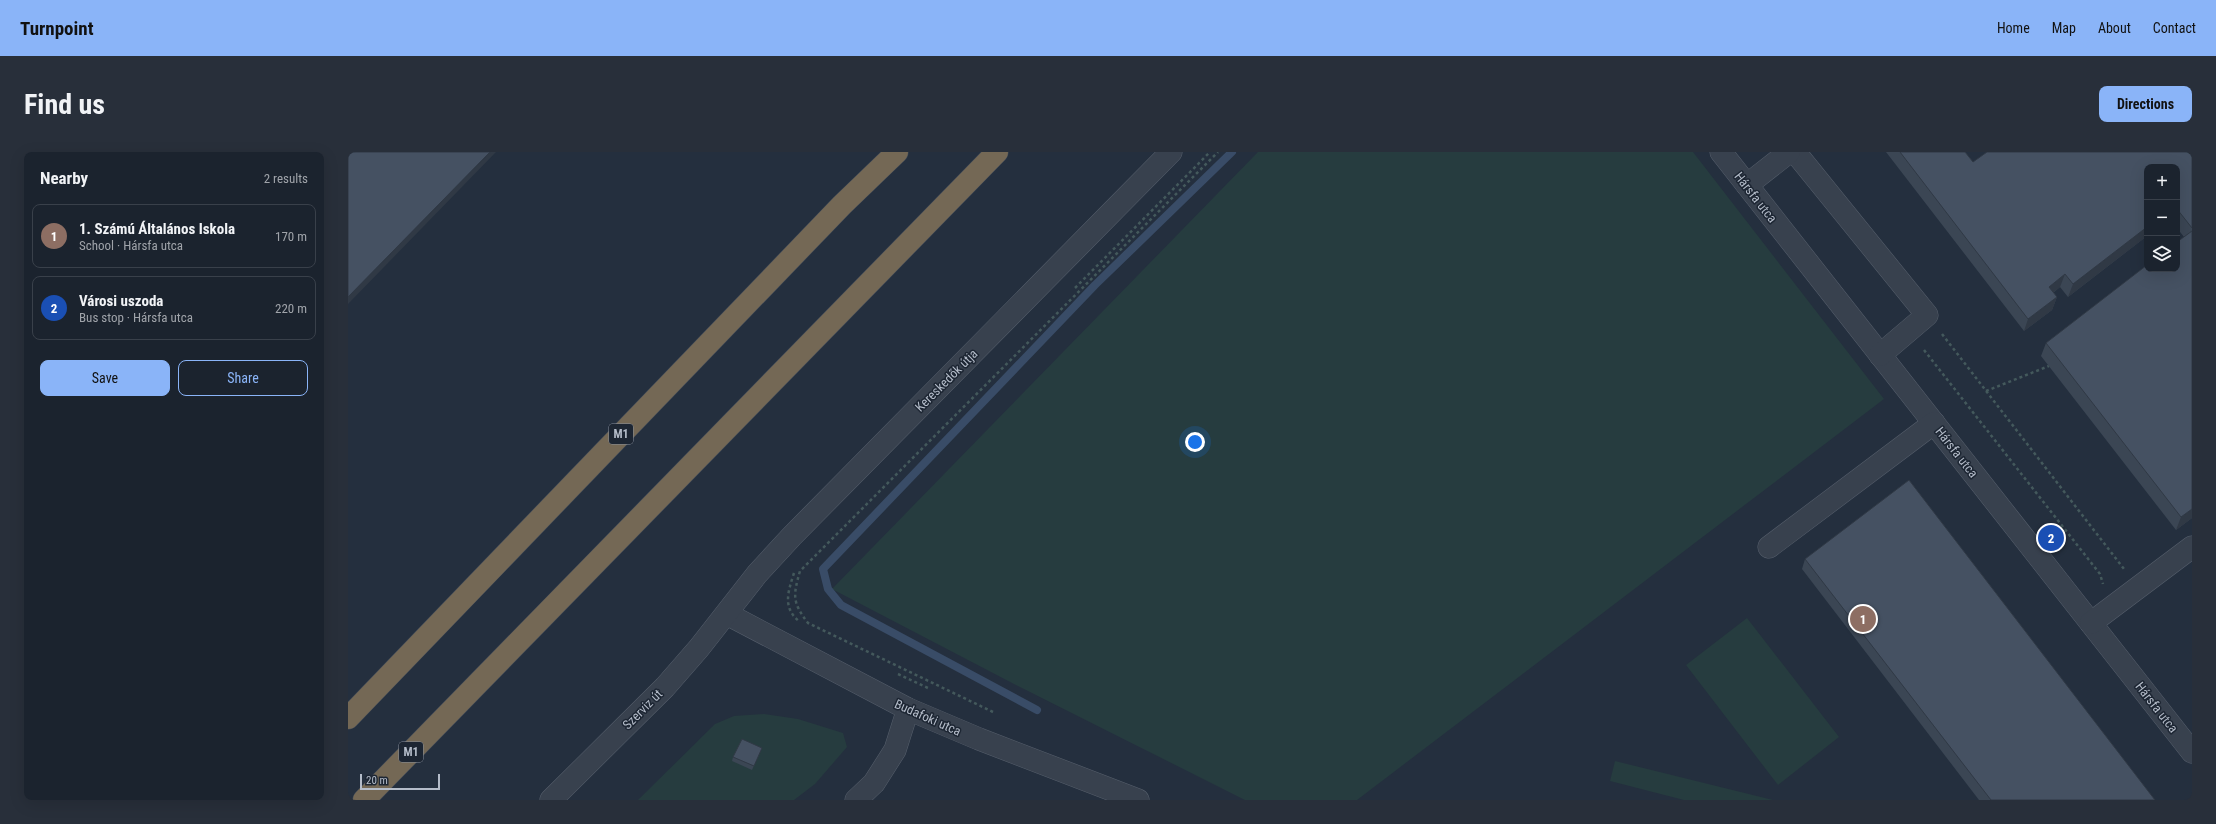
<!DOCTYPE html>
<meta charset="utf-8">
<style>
:root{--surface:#1b232e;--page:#282f3a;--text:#f1f3f6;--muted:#a0a4aa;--line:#39404a;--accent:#8ab4f8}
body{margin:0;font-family:"Roboto Condensed",sans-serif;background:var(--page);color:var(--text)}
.controls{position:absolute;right:12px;top:12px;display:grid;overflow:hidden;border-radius:8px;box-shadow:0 4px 16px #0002}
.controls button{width:36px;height:36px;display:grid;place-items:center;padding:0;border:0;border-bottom:1px solid var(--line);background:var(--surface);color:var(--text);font:20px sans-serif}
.scale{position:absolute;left:12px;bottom:10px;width:80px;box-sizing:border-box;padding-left:4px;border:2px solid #b4bcc9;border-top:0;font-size:11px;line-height:14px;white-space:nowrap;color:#b4bcc9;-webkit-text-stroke:3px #1d2633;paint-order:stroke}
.you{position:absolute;left:847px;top:290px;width:14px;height:14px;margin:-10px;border:3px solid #fff;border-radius:50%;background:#1a73e8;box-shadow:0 0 0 6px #1a73e833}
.badge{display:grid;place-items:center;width:26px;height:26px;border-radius:50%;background:var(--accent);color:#fff;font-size:13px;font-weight:700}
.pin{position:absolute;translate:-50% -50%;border:2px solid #fff;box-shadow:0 1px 4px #0006}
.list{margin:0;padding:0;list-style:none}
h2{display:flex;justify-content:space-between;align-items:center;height:52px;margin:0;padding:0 16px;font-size:17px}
h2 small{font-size:13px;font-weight:400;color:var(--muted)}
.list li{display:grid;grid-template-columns:26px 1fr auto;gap:12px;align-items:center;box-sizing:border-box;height:64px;margin:0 8px 8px;padding:0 8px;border:1px solid var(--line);border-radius:8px}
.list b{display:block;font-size:15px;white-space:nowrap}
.list p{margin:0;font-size:13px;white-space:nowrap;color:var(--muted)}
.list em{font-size:13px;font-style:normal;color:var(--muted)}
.actions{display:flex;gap:8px;padding:12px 16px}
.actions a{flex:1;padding:9px 0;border:1px solid var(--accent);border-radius:8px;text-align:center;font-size:14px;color:var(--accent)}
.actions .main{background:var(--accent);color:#111}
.icon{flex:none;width:22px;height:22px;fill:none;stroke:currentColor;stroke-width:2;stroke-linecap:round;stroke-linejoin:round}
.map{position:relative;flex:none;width:1844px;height:648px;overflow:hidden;border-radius:8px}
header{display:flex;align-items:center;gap:24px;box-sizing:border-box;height:56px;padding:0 20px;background:var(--accent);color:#111}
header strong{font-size:19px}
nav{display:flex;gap:22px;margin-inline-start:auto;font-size:14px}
.intro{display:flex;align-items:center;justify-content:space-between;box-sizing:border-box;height:96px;padding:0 24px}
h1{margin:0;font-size:28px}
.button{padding:10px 18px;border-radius:8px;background:var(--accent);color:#111;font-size:14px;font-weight:700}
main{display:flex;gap:24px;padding:0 24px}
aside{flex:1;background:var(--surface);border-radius:8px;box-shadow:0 4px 16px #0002}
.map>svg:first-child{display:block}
.green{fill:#263c3f}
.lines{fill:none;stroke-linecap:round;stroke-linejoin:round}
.stream{stroke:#394c67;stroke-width:8}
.minor-casing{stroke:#565f6c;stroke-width:23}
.highway-casing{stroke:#434c59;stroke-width:23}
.path{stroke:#44595c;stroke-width:2.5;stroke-dasharray:3 3;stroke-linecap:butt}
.minor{stroke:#38414e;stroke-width:22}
.highway{stroke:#746855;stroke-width:22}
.wall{fill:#3b4654}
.shaded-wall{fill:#303945}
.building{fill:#455162;stroke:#303945}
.labels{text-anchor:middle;stroke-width:3;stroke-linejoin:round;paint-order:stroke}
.shield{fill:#1d2633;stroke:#878f9c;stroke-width:1}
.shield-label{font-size:12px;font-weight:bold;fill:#b4bcc9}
.street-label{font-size:13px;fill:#b4bcc9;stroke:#1d2633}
</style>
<header>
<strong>Turnpoint</strong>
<nav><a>Home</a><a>Map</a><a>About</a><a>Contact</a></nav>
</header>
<div class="intro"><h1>Find us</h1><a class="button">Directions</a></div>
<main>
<aside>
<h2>Nearby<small>2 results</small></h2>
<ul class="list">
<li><span class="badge" style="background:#8d6e63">1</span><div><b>1. Számú Általános Iskola</b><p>School · Hársfa utca</p></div><em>170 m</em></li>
<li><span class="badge" style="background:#1a4fb4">2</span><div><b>Városi uszoda</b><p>Bus stop · Hársfa utca</p></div><em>220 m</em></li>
</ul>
<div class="actions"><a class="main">Save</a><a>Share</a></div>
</aside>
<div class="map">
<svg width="1844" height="648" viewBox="0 0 1844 648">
<rect width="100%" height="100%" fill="#242f3e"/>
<g class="green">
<path d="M 910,0 L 1345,0 L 1536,247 L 1009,648 L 897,648 L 666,532 L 484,437 Z"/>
<path d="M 1399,466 L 1491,585 L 1430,633 L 1338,513 Z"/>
<path d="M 416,562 L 450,567 L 495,581 L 499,595 L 467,632 L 446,648 L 290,648 L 367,572 L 386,564 Z"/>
<path d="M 1267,609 L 1425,648 L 1336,648 L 1262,629 Z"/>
</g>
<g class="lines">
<path class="stream" d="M 689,558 L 493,453 L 480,437 L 475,417 L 747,133 L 884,0"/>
<g class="minor-casing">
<g id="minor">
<path d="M 1373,0 L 1844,600"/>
<path d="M 1447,0 L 1579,163 L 1532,203"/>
<path d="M 1399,33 L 1441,0"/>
<path d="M 1421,395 L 1586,271"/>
<path d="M 379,462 L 560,557 L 631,587 L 790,648"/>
<path d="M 1743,471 L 1844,395"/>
<path d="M 203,648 L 317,535 L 351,496 L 409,422 L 444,384 L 823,0"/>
<path d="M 508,648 L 526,631 L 547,598 L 560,557"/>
</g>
</g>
<g class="highway-casing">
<g id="highway">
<path d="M 0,566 L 494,53 L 549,0"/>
<path d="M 16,648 L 649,0"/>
</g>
</g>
<g class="path">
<path d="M 727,136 L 862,0"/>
<path d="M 1594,182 L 1776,417"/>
<path d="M 1576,198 L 1752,422 L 1755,432"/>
<path d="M 1638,239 L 1701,214"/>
<path d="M 446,421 C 440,440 434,456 452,470"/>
<path d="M 550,522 L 582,537"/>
<path d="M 645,560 L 460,471 C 444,450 445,444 452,419 L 870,0"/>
</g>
<use href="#minor" class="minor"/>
<use href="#highway" class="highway"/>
</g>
<g class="wall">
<path d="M 1538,0 L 1617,0 L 1625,10 L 1844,0 L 1844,366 L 1828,378 L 1693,204 L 1698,191 L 1836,85 L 1829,76 L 1829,15 L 1799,15 L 1799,84 L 1720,145 L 1712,135 L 1705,141 L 1709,145 L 1704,158 L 1676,179 Z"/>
<path d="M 1457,407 L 1807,648 L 1631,648 L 1454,417 Z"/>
<path d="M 414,596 L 404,618 L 384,609 L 385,605 Z"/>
</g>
<g class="shaded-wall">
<path d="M 142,0 L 148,0 L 0,152 L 0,145 Z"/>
<path d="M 1799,75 L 1799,84 L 1720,145 L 1725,132 Z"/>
<path d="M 1717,122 L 1712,135 L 1696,148 L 1701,135 Z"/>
<path d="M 1709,145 L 1704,158 L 1676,179 L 1680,167 Z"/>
<path d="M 1844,357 L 1844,366 L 1828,378 L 1833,365 Z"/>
</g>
<g class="building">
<path d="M 0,0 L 142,0 L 0,145 Z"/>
<path d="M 1552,0 L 1617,0 L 1625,10 L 1639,0 L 1844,0 L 1844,76 L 1829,57 L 1829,15 L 1799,15 L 1799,75 L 1725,132 L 1717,122 L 1701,135 L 1709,145 L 1680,167 Z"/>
<path d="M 1844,79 L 1844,357 L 1833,365 L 1698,191 L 1799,113 L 1799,117 L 1829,117 L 1829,90 Z"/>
<path d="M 1561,328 L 1807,648 L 1643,648 L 1457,407 Z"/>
<path d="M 394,587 L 414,596 L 406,614 L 385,605 Z"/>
</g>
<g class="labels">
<g class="shield">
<rect x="261" y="272" width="24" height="20" rx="3"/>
<rect x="51" y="590" width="24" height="20" rx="3"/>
</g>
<g class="shield-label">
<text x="273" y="286">M1</text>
<text x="63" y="604">M1</text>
</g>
<g class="street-label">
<text transform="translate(1408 45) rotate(52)" y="5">Hársfa utca</text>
<text transform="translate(598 228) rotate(-45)" y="5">Kereskedők útja</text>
<text transform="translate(1609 300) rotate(52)" y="5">Hársfa utca</text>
<text transform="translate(1809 555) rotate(52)" y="5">Hársfa utca</text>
<text transform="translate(294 557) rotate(-45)" y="5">Szerviz út</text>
<text transform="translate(580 565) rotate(24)" y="5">Budafoki utca</text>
</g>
</g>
</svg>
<div class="controls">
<button>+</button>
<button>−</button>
<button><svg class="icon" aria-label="layers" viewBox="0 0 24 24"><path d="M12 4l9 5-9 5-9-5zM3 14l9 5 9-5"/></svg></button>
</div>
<div class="scale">20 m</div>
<div class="you"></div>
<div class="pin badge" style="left:1515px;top:467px;background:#8d6e63">1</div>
<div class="pin badge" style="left:1703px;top:386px;background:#1a4fb4">2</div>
</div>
</main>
